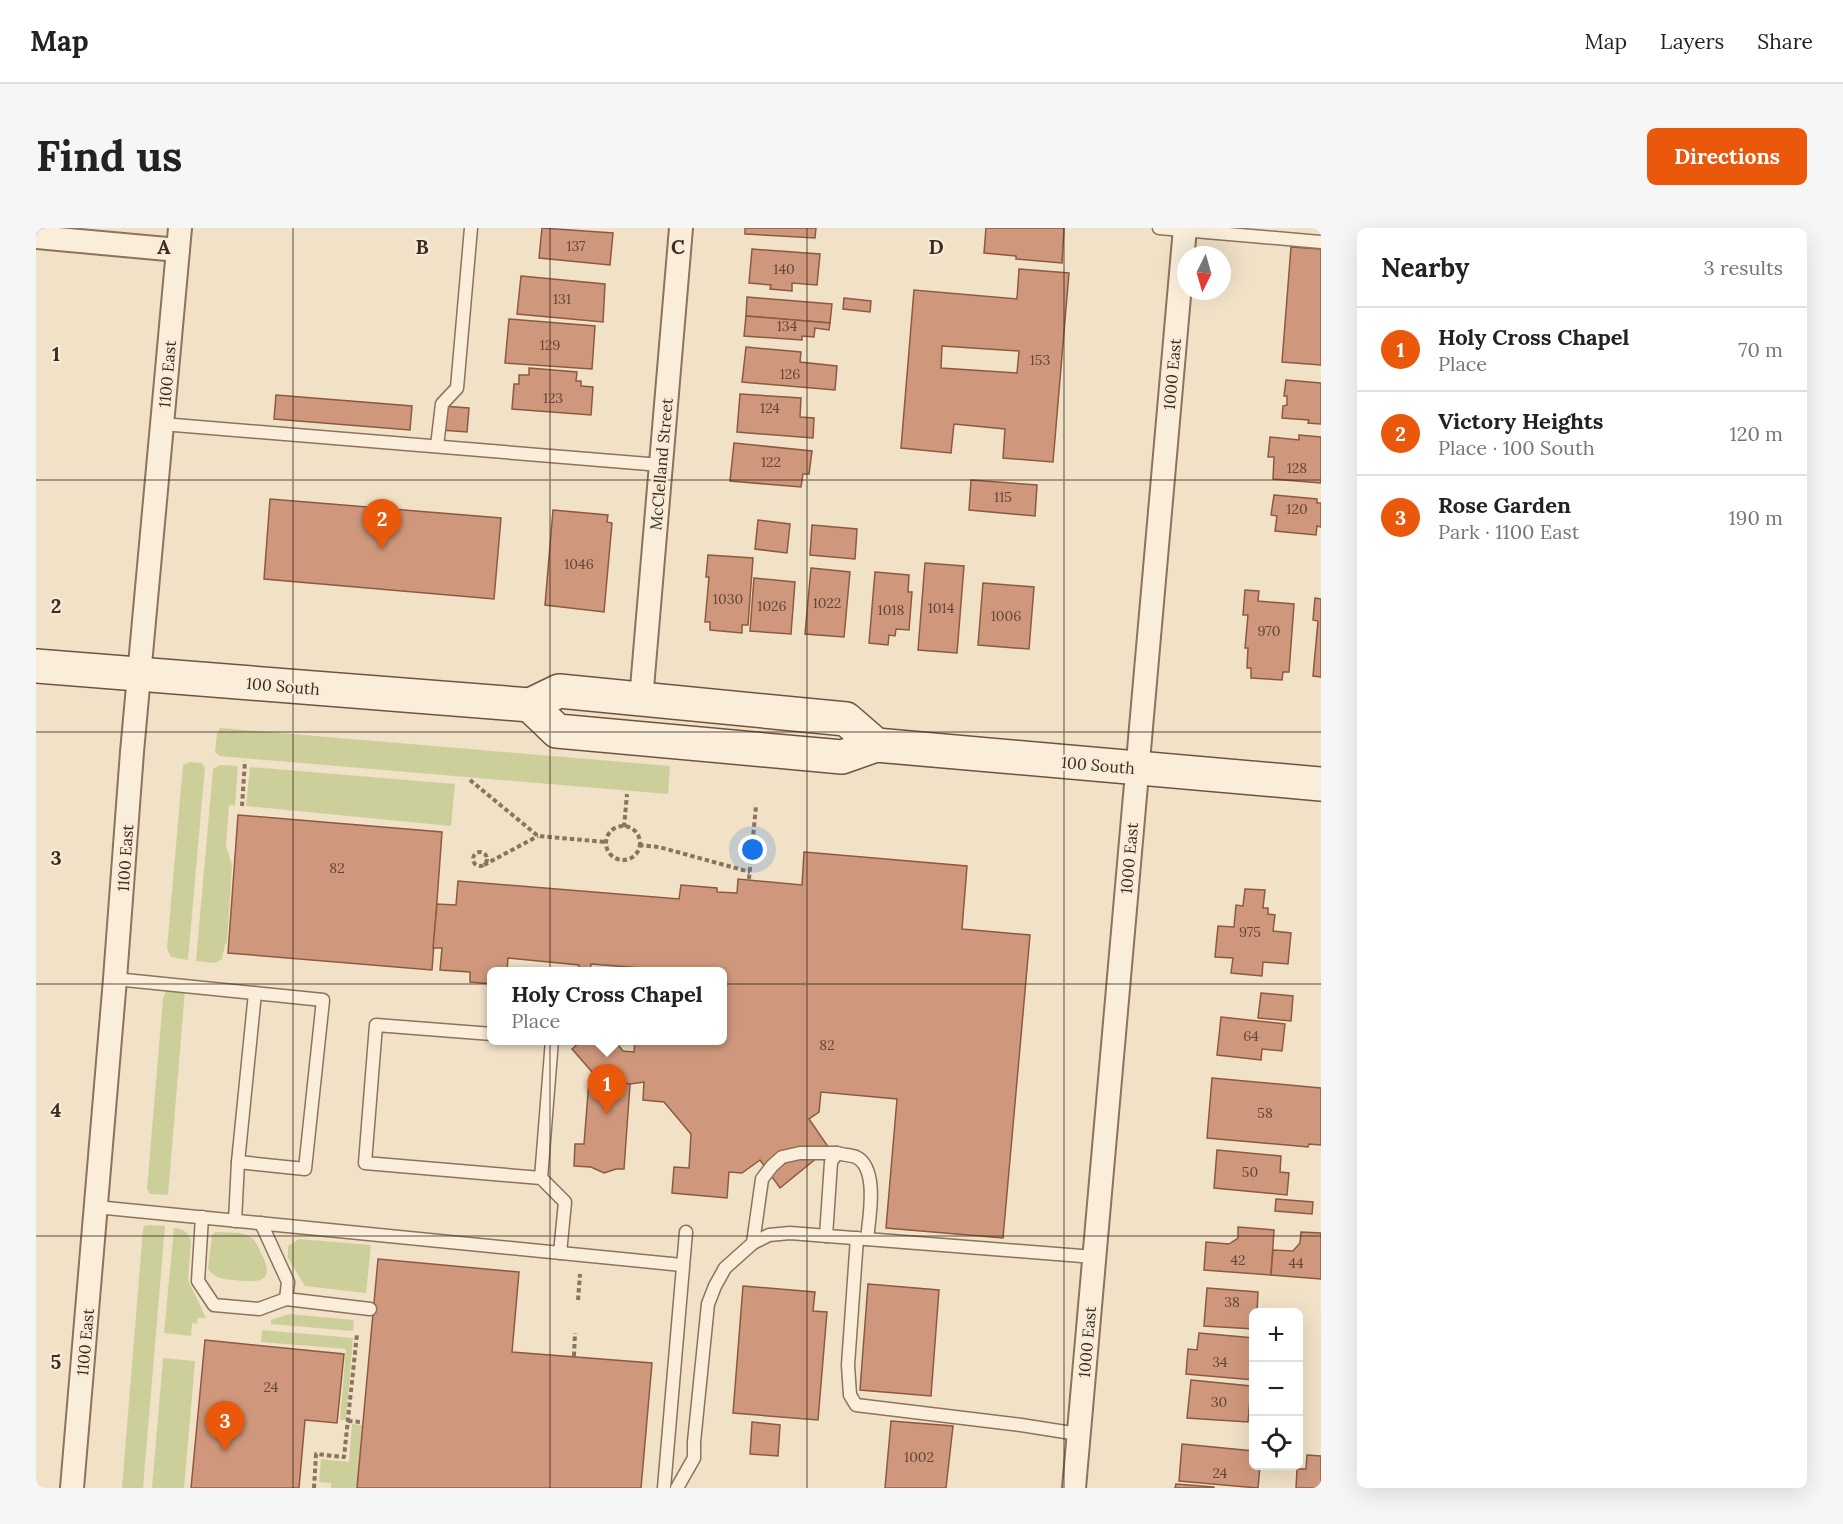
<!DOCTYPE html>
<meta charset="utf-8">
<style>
:root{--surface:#fff;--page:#f6f6f6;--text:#222;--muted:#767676;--line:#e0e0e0;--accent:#ea580c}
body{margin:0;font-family:Lora,serif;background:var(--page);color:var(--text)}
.controls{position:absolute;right:18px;bottom:18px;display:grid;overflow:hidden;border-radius:9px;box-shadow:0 6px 24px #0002}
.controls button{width:54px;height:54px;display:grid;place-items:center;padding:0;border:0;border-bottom:2px solid var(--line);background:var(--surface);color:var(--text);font:30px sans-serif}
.compass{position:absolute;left:1141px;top:18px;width:54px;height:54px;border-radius:50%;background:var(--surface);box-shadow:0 6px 24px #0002;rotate:185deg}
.you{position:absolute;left:717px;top:622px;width:21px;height:21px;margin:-15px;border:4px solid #fff;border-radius:50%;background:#1a73e8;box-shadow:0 0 0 9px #1a73e833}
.badge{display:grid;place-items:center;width:39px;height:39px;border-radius:50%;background:var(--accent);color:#fff;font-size:20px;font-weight:700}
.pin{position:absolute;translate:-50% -50px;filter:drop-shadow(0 2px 3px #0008)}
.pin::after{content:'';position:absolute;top:32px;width:21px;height:18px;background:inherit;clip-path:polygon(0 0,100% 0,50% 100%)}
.popup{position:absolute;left:451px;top:739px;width:240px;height:78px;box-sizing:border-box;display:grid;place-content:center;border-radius:9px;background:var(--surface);filter:drop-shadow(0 2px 4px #0005);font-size:20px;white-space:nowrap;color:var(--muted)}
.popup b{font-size:22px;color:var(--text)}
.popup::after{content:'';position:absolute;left:50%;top:100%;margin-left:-12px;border:12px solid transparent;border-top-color:var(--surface)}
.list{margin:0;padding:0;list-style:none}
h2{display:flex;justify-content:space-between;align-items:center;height:78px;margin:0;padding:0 24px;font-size:26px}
h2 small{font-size:20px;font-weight:400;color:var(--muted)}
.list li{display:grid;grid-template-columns:39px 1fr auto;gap:18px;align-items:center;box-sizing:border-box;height:84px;padding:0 24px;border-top:2px solid var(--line)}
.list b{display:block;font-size:22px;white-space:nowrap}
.list p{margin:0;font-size:20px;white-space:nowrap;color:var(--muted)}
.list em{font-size:20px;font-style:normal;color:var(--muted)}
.icon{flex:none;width:33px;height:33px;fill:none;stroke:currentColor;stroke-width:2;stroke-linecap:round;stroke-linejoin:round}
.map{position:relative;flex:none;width:1285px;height:1260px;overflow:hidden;border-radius:9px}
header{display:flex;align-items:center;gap:36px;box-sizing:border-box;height:84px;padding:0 30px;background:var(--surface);border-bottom:2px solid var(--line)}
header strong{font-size:28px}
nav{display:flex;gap:33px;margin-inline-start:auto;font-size:21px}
.intro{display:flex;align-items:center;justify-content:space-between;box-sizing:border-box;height:144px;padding:0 36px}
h1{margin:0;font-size:42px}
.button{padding:15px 27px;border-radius:9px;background:var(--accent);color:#fff;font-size:21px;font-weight:700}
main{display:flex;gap:36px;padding:0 36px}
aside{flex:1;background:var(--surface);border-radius:9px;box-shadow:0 6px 24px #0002}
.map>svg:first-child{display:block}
.green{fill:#cdcf9a}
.building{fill:#cf987c;stroke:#8d5941;stroke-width:1.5;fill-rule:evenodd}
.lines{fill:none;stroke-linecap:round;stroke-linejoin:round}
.service-casing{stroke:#8d725c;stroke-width:15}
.minor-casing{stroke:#8d725c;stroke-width:26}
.secondary-casing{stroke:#6f533f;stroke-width:36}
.path{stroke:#8d725c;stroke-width:4;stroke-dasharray:4.5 3;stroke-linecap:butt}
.service{stroke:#faeedb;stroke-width:12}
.minor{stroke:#faeedb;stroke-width:22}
.secondary{stroke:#faeedb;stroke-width:33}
.grid{fill:none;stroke:#3d2b20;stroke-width:1.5;stroke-opacity:0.55}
.labels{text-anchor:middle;stroke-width:4.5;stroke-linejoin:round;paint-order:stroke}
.number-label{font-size:14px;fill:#624637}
.street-label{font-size:16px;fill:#3d2b20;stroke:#f7ebd7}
.grid-label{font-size:20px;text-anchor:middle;font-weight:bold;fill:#3d2b20;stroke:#f7ebd7;stroke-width:4.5;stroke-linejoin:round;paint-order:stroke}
</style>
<header>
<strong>Map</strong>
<nav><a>Map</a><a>Layers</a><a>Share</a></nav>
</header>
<div class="intro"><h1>Find us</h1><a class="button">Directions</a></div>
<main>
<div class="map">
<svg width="1285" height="1260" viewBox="0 0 1285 1260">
<rect width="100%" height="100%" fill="#f0e1c7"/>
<g class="green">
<path d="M 184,500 L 634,538 L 632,566 L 183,528 L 179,524 L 181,505 Z"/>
<path d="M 154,534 L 165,535 L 169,539 L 152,732 L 135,729 L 131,720 L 147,537 Z"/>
<path d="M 184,537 L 202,538 L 199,578 L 193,577 L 190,618 L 196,637 L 191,715 L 189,716 L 186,731 L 179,735 L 160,733 L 177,541 Z"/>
<path d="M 214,539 L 419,556 L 415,598 L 210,578 Z"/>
<path d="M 135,761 L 149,762 L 132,967 L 114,966 L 111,961 L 127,770 L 129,765 Z"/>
<path d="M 112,997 L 129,998 L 107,1260 L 86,1260 L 107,1001 L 108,998 Z"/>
<path d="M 138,1000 C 147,1001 153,1004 155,1014 L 152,1052 L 170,1090 L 162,1090 L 161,1096 L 156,1095 L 155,1108 L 128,1105 Z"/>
<path d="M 180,1004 C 190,1005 205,1003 213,1008 C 220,1012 223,1021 226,1027 C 241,1057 219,1054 197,1052 C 186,1051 179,1050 172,1041 L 176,1007 Z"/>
<path d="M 263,1011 L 335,1017 L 330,1065 L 269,1058 L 252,1030 L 252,1018 Z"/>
<path d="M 253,1086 L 318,1092 L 317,1103 L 235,1096 L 235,1092 Z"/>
<path d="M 226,1102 L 317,1110 L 310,1192 L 304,1192 L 310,1121 L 225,1114 Z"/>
<path d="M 127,1130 L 159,1133 L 148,1260 L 116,1260 Z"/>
<path d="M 316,1196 L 326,1197 L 321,1260 L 295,1260 L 295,1255 L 283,1254 L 285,1231 L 313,1234 Z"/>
</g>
<g class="building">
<path d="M 506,0 L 577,5 L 574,37 L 503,30 Z"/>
<path d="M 709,0 L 780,0 L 779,10 L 709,6 Z"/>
<path d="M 950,0 L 1028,0 L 1026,35 L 980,31 L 980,28 L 948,25 Z"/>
<path d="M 1255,19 L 1285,21 L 1285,137 L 1246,134 Z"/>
<path d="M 716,21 L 784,26 L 781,57 L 756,55 L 756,63 L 734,61 L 735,57 L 713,55 Z"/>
<path d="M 983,41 L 1033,45 L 1017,234 L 967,230 L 969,201 L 918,196 L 915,225 L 865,220 L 878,62 L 981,71 ZM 906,118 L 983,123 L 981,145 L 905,140 Z"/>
<path d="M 485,48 L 569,56 L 567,94 L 481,86 Z"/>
<path d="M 711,69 L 796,76 L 794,95 L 710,88 Z"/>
<path d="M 808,70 L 835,73 L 834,84 L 807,81 Z"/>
<path d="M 710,88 L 794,95 L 793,102 L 779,100 L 778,109 L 766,108 L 766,112 L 708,108 Z"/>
<path d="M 473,91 L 559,98 L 556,141 L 469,135 Z"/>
<path d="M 710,119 L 765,124 L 764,134 L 801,138 L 799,162 L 706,154 Z"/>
<path d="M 493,140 L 541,144 L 540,153 L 545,153 L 545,158 L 557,159 L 555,187 L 476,181 L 478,156 L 483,156 L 483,147 L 493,147 Z"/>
<path d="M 1250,152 L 1285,155 L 1285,196 L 1272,195 L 1273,192 L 1246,190 L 1247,178 L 1251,177 L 1251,168 L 1248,168 Z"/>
<path d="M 704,166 L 765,170 L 764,189 L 778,190 L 777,210 L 701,204 Z"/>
<path d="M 240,167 L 376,178 L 374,202 L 238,191 Z"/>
<path d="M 407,178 L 433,180 L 431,204 L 405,202 Z"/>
<path d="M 1263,207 L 1285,209 L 1285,255 L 1237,251 L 1238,229 L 1232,229 L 1234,209 L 1263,212 Z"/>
<path d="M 698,215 L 776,223 L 773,246 L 767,246 L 765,259 L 694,253 Z"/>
<path d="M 935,252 L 1001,257 L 999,288 L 933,282 Z"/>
<path d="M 1238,267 L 1281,271 L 1281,275 L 1285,275 L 1285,299 L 1281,298 L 1280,307 L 1239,303 L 1241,288 L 1235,287 Z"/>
<path d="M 234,271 L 465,290 L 458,371 L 228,351 Z"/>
<path d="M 517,282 L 572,287 L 571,294 L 576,295 L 568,384 L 509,377 Z"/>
<path d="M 722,292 L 754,296 L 751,325 L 719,321 Z"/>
<path d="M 776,297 L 821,301 L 819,331 L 774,327 Z"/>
<path d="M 672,327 L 717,330 L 712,397 L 706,397 L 706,405 L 674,402 L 674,394 L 669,394 L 673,349 L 670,349 Z"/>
<path d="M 889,335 L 928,338 L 921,425 L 882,422 Z"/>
<path d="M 775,340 L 814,344 L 808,409 L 769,406 Z"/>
<path d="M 839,344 L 873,347 L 872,364 L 876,364 L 873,402 L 860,401 L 859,408 L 853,407 L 852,417 L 833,415 Z"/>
<path d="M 718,350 L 759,354 L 755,406 L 714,403 Z"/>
<path d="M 947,355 L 998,359 L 993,421 L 942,417 Z"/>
<path d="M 1209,362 L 1223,363 L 1222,373 L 1258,376 L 1253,444 L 1247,444 L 1246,452 L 1215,450 L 1215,440 L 1211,440 L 1212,420 L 1209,420 L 1212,387 L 1207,387 Z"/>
<path d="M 1279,370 L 1285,371 L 1285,449 L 1277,448 L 1282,393 L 1277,392 Z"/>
<path d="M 202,587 L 406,604 L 396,742 L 192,725 Z"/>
<path d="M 768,624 L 931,638 L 926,701 L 994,707 L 967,1010 L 850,1000 L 861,871 L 785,864 L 783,884 L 773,891 L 793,920 L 744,960 L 724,932 L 706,945 L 693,944 L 691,970 L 636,965 L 638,939 L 653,940 L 655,906 L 628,874 L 607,872 L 608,854 L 594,856 L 564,853 L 536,821 L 546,812 L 578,812 L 587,823 L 598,824 L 599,812 L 686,812 L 686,744 L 605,744 L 605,740 L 555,736 L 554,744 L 548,744 L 542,743 L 543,737 L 472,730 L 471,744 L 456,744 L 456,756 L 434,754 L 434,744 L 404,742 L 406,720 L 397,720 L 401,676 L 420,677 L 422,653 L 643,671 L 645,657 L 681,660 L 681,664 L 701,665 L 702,651 L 766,657 Z"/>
<path d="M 1209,661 L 1229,662 L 1227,680 L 1232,680 L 1232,686 L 1239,687 L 1237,703 L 1255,705 L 1252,736 L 1227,734 L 1226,748 L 1195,745 L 1197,730 L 1179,729 L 1182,698 L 1198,699 L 1200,677 L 1207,678 Z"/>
<path d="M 1225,765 L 1257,768 L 1255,793 L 1222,790 Z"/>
<path d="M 1185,789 L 1249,796 L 1246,823 L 1226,821 L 1225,832 L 1181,827 Z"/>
<path d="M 1176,850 L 1285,860 L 1285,917 L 1273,916 L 1272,919 L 1171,910 Z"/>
<path d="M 553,853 L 594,856 L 588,941 L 580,941 L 568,945 L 555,939 L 538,938 L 539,916 L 548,916 Z"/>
<path d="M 1181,922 L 1245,928 L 1244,944 L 1253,945 L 1251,967 L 1178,960 Z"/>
<path d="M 1240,971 L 1277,974 L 1276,986 L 1239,983 Z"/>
<path d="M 1202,999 L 1238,1002 L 1235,1047 L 1168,1042 L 1170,1014 L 1193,1016 L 1202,1010 Z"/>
<path d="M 1265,1004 L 1285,1005 L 1285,1051 L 1235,1047 L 1237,1022 L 1257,1023 L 1264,1015 Z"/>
<path d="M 342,1031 L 483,1044 L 476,1124 L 616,1135 L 605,1260 L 321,1260 Z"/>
<path d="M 832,1056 L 903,1062 L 895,1168 L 824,1162 Z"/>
<path d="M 707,1058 L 779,1064 L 777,1083 L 791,1084 L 782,1192 L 697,1185 Z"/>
<path d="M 1171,1060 L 1222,1064 L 1221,1084 L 1218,1084 L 1218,1101 L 1168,1098 Z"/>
<path d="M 1163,1105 L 1218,1110 L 1218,1152 L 1150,1146 L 1152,1121 L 1161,1122 Z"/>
<path d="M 169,1112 L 308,1126 L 301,1195 L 269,1192 L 263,1260 L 155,1260 Z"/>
<path d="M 1155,1152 L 1215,1158 L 1212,1194 L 1151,1190 Z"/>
<path d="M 855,1193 L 917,1198 L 910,1260 L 849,1260 Z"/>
<path d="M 716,1194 L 744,1197 L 742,1228 L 714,1226 Z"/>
<path d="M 1146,1216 L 1218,1223 L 1218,1238 L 1224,1238 L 1222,1260 L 1143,1253 Z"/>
<path d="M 1271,1227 L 1285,1228 L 1285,1260 L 1260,1260 L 1261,1241 L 1270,1241 Z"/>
<path d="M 1140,1256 L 1178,1259 L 1178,1260 L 1139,1260 Z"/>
</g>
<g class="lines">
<g class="service-casing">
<g id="service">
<path d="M 1123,0 L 1285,14"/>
<path d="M 126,196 L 625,237"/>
<path d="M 401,218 L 406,176 L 421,160 L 435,0"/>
<path d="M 79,751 L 287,772 L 269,941 L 202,934"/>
<path d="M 456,806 L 340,797 L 329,935 L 505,950 L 529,974 L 524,1025"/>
<path d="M 505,950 L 516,812"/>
<path d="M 60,979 L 646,1037"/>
<path d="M 166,989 L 162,1053 L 178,1077 L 223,1081 L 250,1071 L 252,1054 L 225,995"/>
<path d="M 199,993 L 202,934 L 219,765"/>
<path d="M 790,1008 L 795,934 L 801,925 C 807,927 815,927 820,929 C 843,940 833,991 831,1011"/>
<path d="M 821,1010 L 812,1137 L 814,1167 L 820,1177 L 985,1197 L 1042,1206"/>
<path d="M 717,1015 L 726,951 L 736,938 L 746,929 L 764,925 L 801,925"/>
<path d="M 250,1071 L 334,1081"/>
<path d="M 628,1260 L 650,1004"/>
<path d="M 641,1260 L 658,1230 L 658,1214 L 672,1076 L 679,1058 L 689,1040 L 717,1015 L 733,1007 L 754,1005 L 1058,1029"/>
</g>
</g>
<g class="minor-casing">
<g id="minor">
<path d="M 0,9 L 142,22"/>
<path d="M 605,472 L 645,0"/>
<path d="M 36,1260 L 79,751 L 96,524 L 144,0"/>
<path d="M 1038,1260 L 1149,0"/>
</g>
</g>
<g class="secondary-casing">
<g id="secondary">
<path d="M 0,438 L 494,477 L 523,463 L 810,491 L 840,517"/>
<path d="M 494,477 L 521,503 L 806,529 L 840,517 L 1285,556"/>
</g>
</g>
<g class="path">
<path d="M 434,552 L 502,608 L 570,614"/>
<path d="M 206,578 L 209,533"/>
<circle cx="587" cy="615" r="17"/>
<path d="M 588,599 L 591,566"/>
<path d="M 603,617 L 623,619 L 714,644"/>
<circle cx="444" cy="631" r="7"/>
<path d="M 448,637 L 502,608"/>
<path d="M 713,651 L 720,578"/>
<path d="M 542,1072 L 544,1046"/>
<path d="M 538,1128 L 539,1105"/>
<path d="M 312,1193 L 325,1194"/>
<path d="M 278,1260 L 280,1226 L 308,1229 L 321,1106"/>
</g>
<use href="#service" class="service"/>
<use href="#minor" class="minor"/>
<use href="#secondary" class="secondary"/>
</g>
<path class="grid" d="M 257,0 L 257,1260M 514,0 L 514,1260M 771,0 L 771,1260M 1028,0 L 1028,1260M 0,252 L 1285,252M 0,504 L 1285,504M 0,756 L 1285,756M 0,1008 L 1285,1008"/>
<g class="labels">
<g class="number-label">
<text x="540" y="23">137</text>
<text x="748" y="46">140</text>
<text x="526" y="76">131</text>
<text x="751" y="103">134</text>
<text x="514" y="122">129</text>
<text x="1004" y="137">153</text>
<text x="754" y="151">126</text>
<text x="517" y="175">123</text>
<text x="734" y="185">124</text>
<text x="735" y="239">122</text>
<text x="1261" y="245">128</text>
<text x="967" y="274">115</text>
<text x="1261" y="286">120</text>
<text x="543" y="341">1046</text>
<text x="692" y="376">1030</text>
<text x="791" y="380">1022</text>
<text x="736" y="383">1026</text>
<text x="905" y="385">1014</text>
<text x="855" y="387">1018</text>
<text x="970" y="393">1006</text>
<text x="1233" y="408">970</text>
<text x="301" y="645">82</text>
<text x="1214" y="709">975</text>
<text x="1215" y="813">64</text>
<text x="791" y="822">82</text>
<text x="1229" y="890">58</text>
<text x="1214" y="949">50</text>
<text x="1202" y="1037">42</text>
<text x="1260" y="1040">44</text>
<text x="1196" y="1079">38</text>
<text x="1184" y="1139">34</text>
<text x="235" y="1164">24</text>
<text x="1183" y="1179">30</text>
<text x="883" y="1234">1002</text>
<text x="1184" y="1250">24</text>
</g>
<g class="street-label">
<text transform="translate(131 146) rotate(-85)" y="6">1100 East</text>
<text transform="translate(1136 146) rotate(-85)" y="6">1000 East</text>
<text transform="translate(625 236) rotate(-85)" y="6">McClelland Street</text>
<text transform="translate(247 458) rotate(5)" y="6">100 South</text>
<text transform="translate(1062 537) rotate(5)" y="6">100 South</text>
<text transform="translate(89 630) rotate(-86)" y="6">1100 East</text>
<text transform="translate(1093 630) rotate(-85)" y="6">1000 East</text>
<text transform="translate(49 1114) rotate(-85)" y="6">1100 East</text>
<text transform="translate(1051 1114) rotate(-85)" y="6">1000 East</text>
</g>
</g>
<g class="grid-label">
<text x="128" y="26">A</text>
<text x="386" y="26">B</text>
<text x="642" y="26">C</text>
<text x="900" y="26">D</text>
<text x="20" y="133">1</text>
<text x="20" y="385">2</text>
<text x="20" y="637">3</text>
<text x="20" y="889">4</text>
<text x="20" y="1141">5</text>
</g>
</svg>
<div class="controls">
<button>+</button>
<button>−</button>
<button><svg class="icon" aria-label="locate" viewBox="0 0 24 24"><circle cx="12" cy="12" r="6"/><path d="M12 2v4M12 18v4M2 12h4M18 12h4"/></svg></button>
</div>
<svg class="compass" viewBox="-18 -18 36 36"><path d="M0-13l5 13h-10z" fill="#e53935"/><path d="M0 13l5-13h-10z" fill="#767676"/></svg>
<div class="you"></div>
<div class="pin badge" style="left:571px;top:886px">1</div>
<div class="popup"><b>Holy Cross Chapel</b>Place</div>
<div class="pin badge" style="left:346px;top:321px">2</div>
<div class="pin badge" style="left:189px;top:1223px">3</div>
</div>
<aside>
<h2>Nearby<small>3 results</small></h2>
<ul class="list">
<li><span class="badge">1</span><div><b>Holy Cross Chapel</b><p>Place</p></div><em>70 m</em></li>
<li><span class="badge">2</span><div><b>Victory Heights</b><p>Place · 100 South</p></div><em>120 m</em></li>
<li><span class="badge">3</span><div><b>Rose Garden</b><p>Park · 1100 East</p></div><em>190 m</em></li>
</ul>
</aside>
</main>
